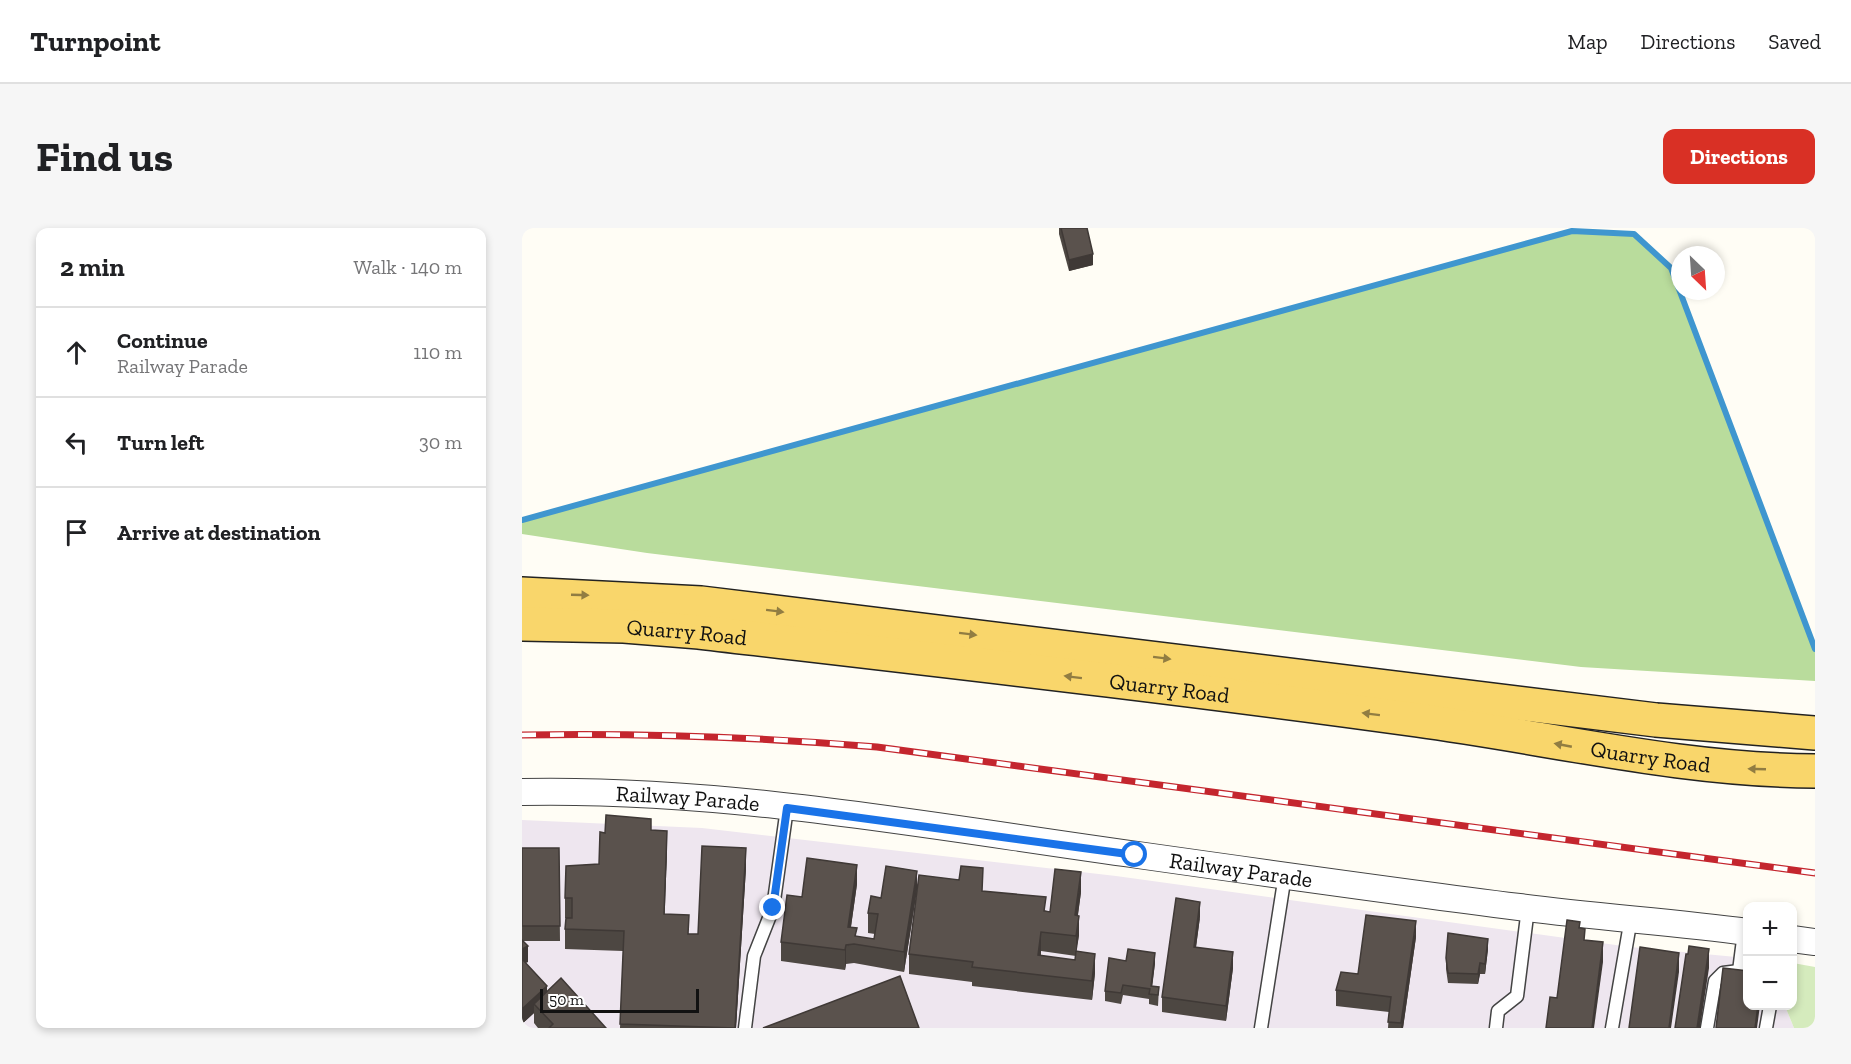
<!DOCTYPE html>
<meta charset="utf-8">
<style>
:root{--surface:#fff;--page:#f6f6f6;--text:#202124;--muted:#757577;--line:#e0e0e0;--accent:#d93025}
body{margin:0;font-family:"Zilla Slab",serif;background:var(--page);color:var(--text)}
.controls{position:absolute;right:18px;bottom:18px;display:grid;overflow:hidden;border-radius:12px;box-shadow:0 3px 9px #0003}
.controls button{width:54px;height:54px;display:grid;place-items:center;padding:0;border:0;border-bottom:2px solid var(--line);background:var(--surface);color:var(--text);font:30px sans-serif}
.compass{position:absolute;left:1149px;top:18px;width:54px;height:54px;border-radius:50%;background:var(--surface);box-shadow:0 3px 9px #0003;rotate:155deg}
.scale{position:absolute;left:18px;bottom:15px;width:159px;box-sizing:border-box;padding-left:6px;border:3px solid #111;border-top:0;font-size:16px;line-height:21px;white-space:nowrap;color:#111;-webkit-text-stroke:4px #fff;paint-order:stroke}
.stop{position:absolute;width:18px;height:18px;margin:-14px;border:4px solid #1a73e8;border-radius:50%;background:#fff}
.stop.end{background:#1a73e8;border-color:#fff;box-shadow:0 2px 6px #0008}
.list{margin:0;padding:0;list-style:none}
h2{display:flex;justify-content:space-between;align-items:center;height:78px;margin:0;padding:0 24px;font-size:26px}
h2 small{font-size:20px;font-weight:400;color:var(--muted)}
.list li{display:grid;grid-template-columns:39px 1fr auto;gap:18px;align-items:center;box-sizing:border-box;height:90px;padding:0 24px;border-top:2px solid var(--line)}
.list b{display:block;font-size:22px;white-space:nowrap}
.list p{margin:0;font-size:20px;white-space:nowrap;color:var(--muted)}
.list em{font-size:20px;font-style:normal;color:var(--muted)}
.icon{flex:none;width:33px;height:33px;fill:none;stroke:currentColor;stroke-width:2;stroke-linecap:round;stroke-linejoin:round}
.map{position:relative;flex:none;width:1293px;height:800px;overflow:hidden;border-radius:12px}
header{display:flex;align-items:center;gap:36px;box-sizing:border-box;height:84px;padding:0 30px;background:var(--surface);border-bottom:2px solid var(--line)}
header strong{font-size:28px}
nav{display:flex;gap:33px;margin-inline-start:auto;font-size:21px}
.intro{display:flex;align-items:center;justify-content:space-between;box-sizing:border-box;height:144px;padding:0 36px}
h1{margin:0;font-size:42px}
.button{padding:15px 27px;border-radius:12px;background:var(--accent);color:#fff;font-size:21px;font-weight:700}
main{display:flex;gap:36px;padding:0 36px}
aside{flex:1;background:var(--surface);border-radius:12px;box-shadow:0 3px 9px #0003}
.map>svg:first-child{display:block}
.industrial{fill:#eee6ef}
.green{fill:#d5ebbd}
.forest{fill:#b9dc9c}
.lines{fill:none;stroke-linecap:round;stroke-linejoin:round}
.stream{stroke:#3f96cf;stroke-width:6}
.service-casing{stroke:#444;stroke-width:15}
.minor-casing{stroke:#444;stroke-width:28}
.primary-casing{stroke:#222;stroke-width:36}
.service{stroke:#fff;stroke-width:12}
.minor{stroke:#fff;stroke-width:26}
.primary{stroke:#f9d66b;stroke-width:33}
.rail-casing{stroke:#c4262e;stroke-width:7}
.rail{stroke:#fff;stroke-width:4.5;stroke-dasharray:14;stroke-linecap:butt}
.wall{fill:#4d4742;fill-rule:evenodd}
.shaded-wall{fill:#3f3936}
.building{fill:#5a524d;stroke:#3f3936;stroke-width:1.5}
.oneway{fill:#917d42}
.route{stroke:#1a73e8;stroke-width:8}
.labels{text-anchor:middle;stroke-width:6;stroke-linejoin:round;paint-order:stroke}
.street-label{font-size:22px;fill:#111;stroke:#fff}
</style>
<header>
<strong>Turnpoint</strong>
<nav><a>Map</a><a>Directions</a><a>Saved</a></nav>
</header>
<div class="intro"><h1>Find us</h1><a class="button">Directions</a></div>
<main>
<aside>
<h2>2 min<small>Walk · 140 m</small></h2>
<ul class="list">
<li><svg class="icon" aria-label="ahead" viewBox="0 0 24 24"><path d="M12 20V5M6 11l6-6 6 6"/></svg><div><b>Continue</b><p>Railway Parade</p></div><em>110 m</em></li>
<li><svg class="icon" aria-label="left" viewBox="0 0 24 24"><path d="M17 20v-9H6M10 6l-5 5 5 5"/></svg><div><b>Turn left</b></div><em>30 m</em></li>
<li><svg class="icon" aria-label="arrive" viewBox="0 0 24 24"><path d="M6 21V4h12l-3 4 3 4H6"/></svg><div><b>Arrive at destination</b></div></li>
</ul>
</aside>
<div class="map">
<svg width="1293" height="800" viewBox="0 0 1293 800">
<rect width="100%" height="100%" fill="#fffdf5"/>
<path class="industrial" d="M 0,592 L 180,600 L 594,648 L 1108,719 L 1225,730 L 1226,778 L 1263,778 L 1272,800 L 0,800 Z"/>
<path class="green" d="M 1271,735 L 1293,739 L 1293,800 L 1272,800 L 1263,778 L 1270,778 Z"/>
<path class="forest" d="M 1050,3 L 1112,6 L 1149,40 L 1293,421 L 1293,453 L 1059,439 L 125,325 L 0,306 L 0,292 Z"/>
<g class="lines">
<path class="stream" d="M 0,292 L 1050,3 L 1112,6 L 1149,40 L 1293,421"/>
<g class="service-casing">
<g id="service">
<path d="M 1217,743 L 1222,704"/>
<path d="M 223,800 L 232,728 L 251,680 L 265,580"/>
<path d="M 739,800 L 763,647"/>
<path d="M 974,800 L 976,783 L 995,768 L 1006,680"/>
<path d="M 1090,800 L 1109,690"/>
<path d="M 1185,800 L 1193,753 L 1201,745 L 1217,743 L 1226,746"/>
<path d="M 1244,800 L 1248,778"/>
</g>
</g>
<g class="minor-casing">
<g id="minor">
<path id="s1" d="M 0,564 C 207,560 412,599 616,627 C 743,645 870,663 997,679 C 1073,689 1150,694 1226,704"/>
<path d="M 1270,711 L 1293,714"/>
</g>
</g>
<g class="primary-casing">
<g id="primary">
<path d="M 0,366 L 179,375 L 1134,492 L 1293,505"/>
<path id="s2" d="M 0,396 L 102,398 L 177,404 C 417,432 657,459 895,492 C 1028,510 1158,542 1293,543"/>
</g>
</g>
<use href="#service" class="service"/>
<use href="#minor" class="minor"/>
<use href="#primary" class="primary"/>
<g class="rail-casing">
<path id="rail" d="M 0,507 C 119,505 237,509 355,519 L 1293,645"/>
</g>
<use href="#rail" class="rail"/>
</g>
<g class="wall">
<path d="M 537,0 L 565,0 L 571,37 L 547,43 L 537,6 Z"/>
<path d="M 129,602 L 145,623 L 142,686 L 167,706 L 176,706 L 224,640 L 214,800 L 98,800 L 101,723 L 43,721 L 43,701 L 50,690 L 43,690 L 43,670 L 77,636 Z"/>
<path d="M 0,620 L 37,620 L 38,713 L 1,713 L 6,734 L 3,735 L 25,764 L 84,800 L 16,800 L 12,795 L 12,785 L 0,796 Z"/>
<path d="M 335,656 L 329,699 L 335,709 L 352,711 L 353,706 L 346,705 L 346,685 L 359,670 L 395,662 L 382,744 L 332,735 L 324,736 L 323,742 L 259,733 L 259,714 L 280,669 Z"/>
<path d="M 461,663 L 528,684 L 559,664 L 556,687 L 557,707 L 554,723 L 573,745 L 570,772 L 450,758 L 450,754 L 387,746 L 387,726 ZM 519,723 L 554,728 L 553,732 L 519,728 Z"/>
<path d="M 678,689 L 674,719 L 711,740 L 704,793 L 640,784 L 640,769 Z"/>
<path d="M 894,709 L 881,800 L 866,800 L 867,784 L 814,778 L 814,762 L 836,746 Z"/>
<path d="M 966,721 L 963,746 L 958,746 L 956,756 L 926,755 L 924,741 L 924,730 Z"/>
<path d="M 604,733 L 633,735 L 630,758 L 637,759 L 636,778 L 627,776 L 627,771 L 601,767 L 599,776 L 583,773 L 583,763 Z"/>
</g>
<g class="shaded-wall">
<path d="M 571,26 L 571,37 L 547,43 L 547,32 Z"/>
<path d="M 145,603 L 145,623 L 142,706 L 142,686 Z"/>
<path d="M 224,620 L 224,640 L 214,800 L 213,800 Z"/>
<path d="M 335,637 L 335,656 L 326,719 L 326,699 Z"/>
<path d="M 395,643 L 395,662 L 382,744 L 382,724 Z"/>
<path d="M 559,644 L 559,664 L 553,707 L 553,687 Z"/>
<path d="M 678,674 L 678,689 L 672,734 L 672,719 Z"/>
<path d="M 557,688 L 557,707 L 554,728 L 554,708 Z"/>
<path d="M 894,693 L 894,709 L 881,800 L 879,800 Z"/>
<path d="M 519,704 L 519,723 L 516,747 L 516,727 Z"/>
<path d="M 966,711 L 966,721 L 963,746 L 963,736 Z"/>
<path d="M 1081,714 L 1081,734 L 1072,800 L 1070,800 Z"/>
<path d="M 324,717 L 324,736 L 323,742 L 323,722 Z"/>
<path d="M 6,718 L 6,734 L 0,736 L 0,721 Z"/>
<path d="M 1187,721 L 1187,740 L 1178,800 L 1175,800 Z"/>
<path d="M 711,724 L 711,740 L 704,793 L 704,778 Z"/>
<path d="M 633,725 L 633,735 L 629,769 L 629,758 Z"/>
<path d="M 1157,725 L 1157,744 L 1149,800 L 1147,800 Z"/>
<path d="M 573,726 L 573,745 L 570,772 L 570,753 Z"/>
<path d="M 958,735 L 958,746 L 956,756 L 956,746 Z"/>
<path d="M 25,758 L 25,773 L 12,776 L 12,785 L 0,796 L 0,781 Z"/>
<path d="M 1236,777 L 1238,777 L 1235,800 L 1233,800 Z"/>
</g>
<g class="building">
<path d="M 539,0 L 565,0 L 571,26 L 547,32 Z"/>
<path d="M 84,587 L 129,591 L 129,602 L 145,603 L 142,686 L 167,687 L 166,706 L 176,706 L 180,618 L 224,620 L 213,800 L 98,796 L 102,703 L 43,701 L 44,690 L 50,690 L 50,670 L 43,670 L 44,638 L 77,636 L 78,604 L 83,605 Z"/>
<path d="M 0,620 L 37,620 L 38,698 L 0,698 Z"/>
<path d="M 285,630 L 335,637 L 326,699 L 335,700 L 333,708 L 352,711 L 356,686 L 346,685 L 349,668 L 359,670 L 364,638 L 395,643 L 382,724 L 332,716 L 324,717 L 323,722 L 259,714 L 265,667 L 280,669 Z"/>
<path d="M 439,638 L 461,640 L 460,663 L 524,669 L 522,683 L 528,684 L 533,641 L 559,644 L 553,687 L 557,688 L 554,708 L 519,704 L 516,727 L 553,732 L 554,723 L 573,726 L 570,753 L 450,739 L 451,734 L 387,726 L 397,647 L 437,652 Z"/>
<path d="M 654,670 L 678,674 L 672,719 L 711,724 L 704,778 L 640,769 Z"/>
<path d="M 844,687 L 894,693 L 879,795 L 866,794 L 869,769 L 814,762 L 819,744 L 836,746 Z"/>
<path d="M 1045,692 L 1058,694 L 1057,700 L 1063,701 L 1062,712 L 1081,714 L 1070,800 L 1024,800 L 1028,769 L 1035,770 Z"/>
<path d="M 926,705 L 966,711 L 963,736 L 958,735 L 956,746 L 926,745 L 924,730 Z"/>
<path d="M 0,712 L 6,718 L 0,721 Z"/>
<path d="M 1167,718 L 1187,721 L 1175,800 L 1153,800 L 1164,726 L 1166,726 Z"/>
<path d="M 1118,719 L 1157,725 L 1147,800 L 1148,800 L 1107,800 Z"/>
<path d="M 606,721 L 633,725 L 629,758 L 637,759 L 636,767 L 627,766 L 628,761 L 601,757 L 599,765 L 583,763 L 587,730 L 604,733 Z"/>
<path d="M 0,731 L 25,758 L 0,781 Z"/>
<path d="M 1201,740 L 1226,743 L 1226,777 L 1236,777 L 1233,800 L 1194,800 Z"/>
<path d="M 378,748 L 397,800 L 241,800 Z"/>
<path d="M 39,750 L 84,800 L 27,800 L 31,796 L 12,776 Z"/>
</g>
<defs><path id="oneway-solid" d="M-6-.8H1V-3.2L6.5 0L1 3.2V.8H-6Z" transform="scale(1.5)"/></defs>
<g class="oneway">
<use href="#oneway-solid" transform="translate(58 367) rotate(2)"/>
<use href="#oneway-solid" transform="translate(253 383) rotate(7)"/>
<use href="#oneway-solid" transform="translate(446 406) rotate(7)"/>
<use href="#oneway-solid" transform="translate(640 430) rotate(7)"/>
<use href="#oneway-solid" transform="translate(551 449) rotate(-173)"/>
<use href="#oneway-solid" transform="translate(849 486) rotate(-173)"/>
<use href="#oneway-solid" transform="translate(1041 517) rotate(-169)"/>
<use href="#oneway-solid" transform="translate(1235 541) rotate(-178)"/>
</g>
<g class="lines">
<path class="route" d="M 251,680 L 265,580 L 613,627"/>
</g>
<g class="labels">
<g class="street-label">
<text dy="8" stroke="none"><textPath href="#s2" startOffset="165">Quarry Road</textPath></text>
<text dy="8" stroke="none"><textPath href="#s2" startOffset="651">Quarry Road</textPath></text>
<text dy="8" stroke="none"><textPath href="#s2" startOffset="1137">Quarry Road</textPath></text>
<text dy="8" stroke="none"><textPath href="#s1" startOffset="166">Railway Parade</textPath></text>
<text dy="8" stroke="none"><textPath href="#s1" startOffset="724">Railway Parade</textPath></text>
</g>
</g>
</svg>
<div class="controls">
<button>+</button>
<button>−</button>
</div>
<svg class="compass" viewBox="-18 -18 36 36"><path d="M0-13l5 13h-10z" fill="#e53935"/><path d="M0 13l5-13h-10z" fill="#757577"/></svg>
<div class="scale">50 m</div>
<div class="stop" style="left:613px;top:627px"></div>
<div class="stop end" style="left:251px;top:680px"></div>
</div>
</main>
